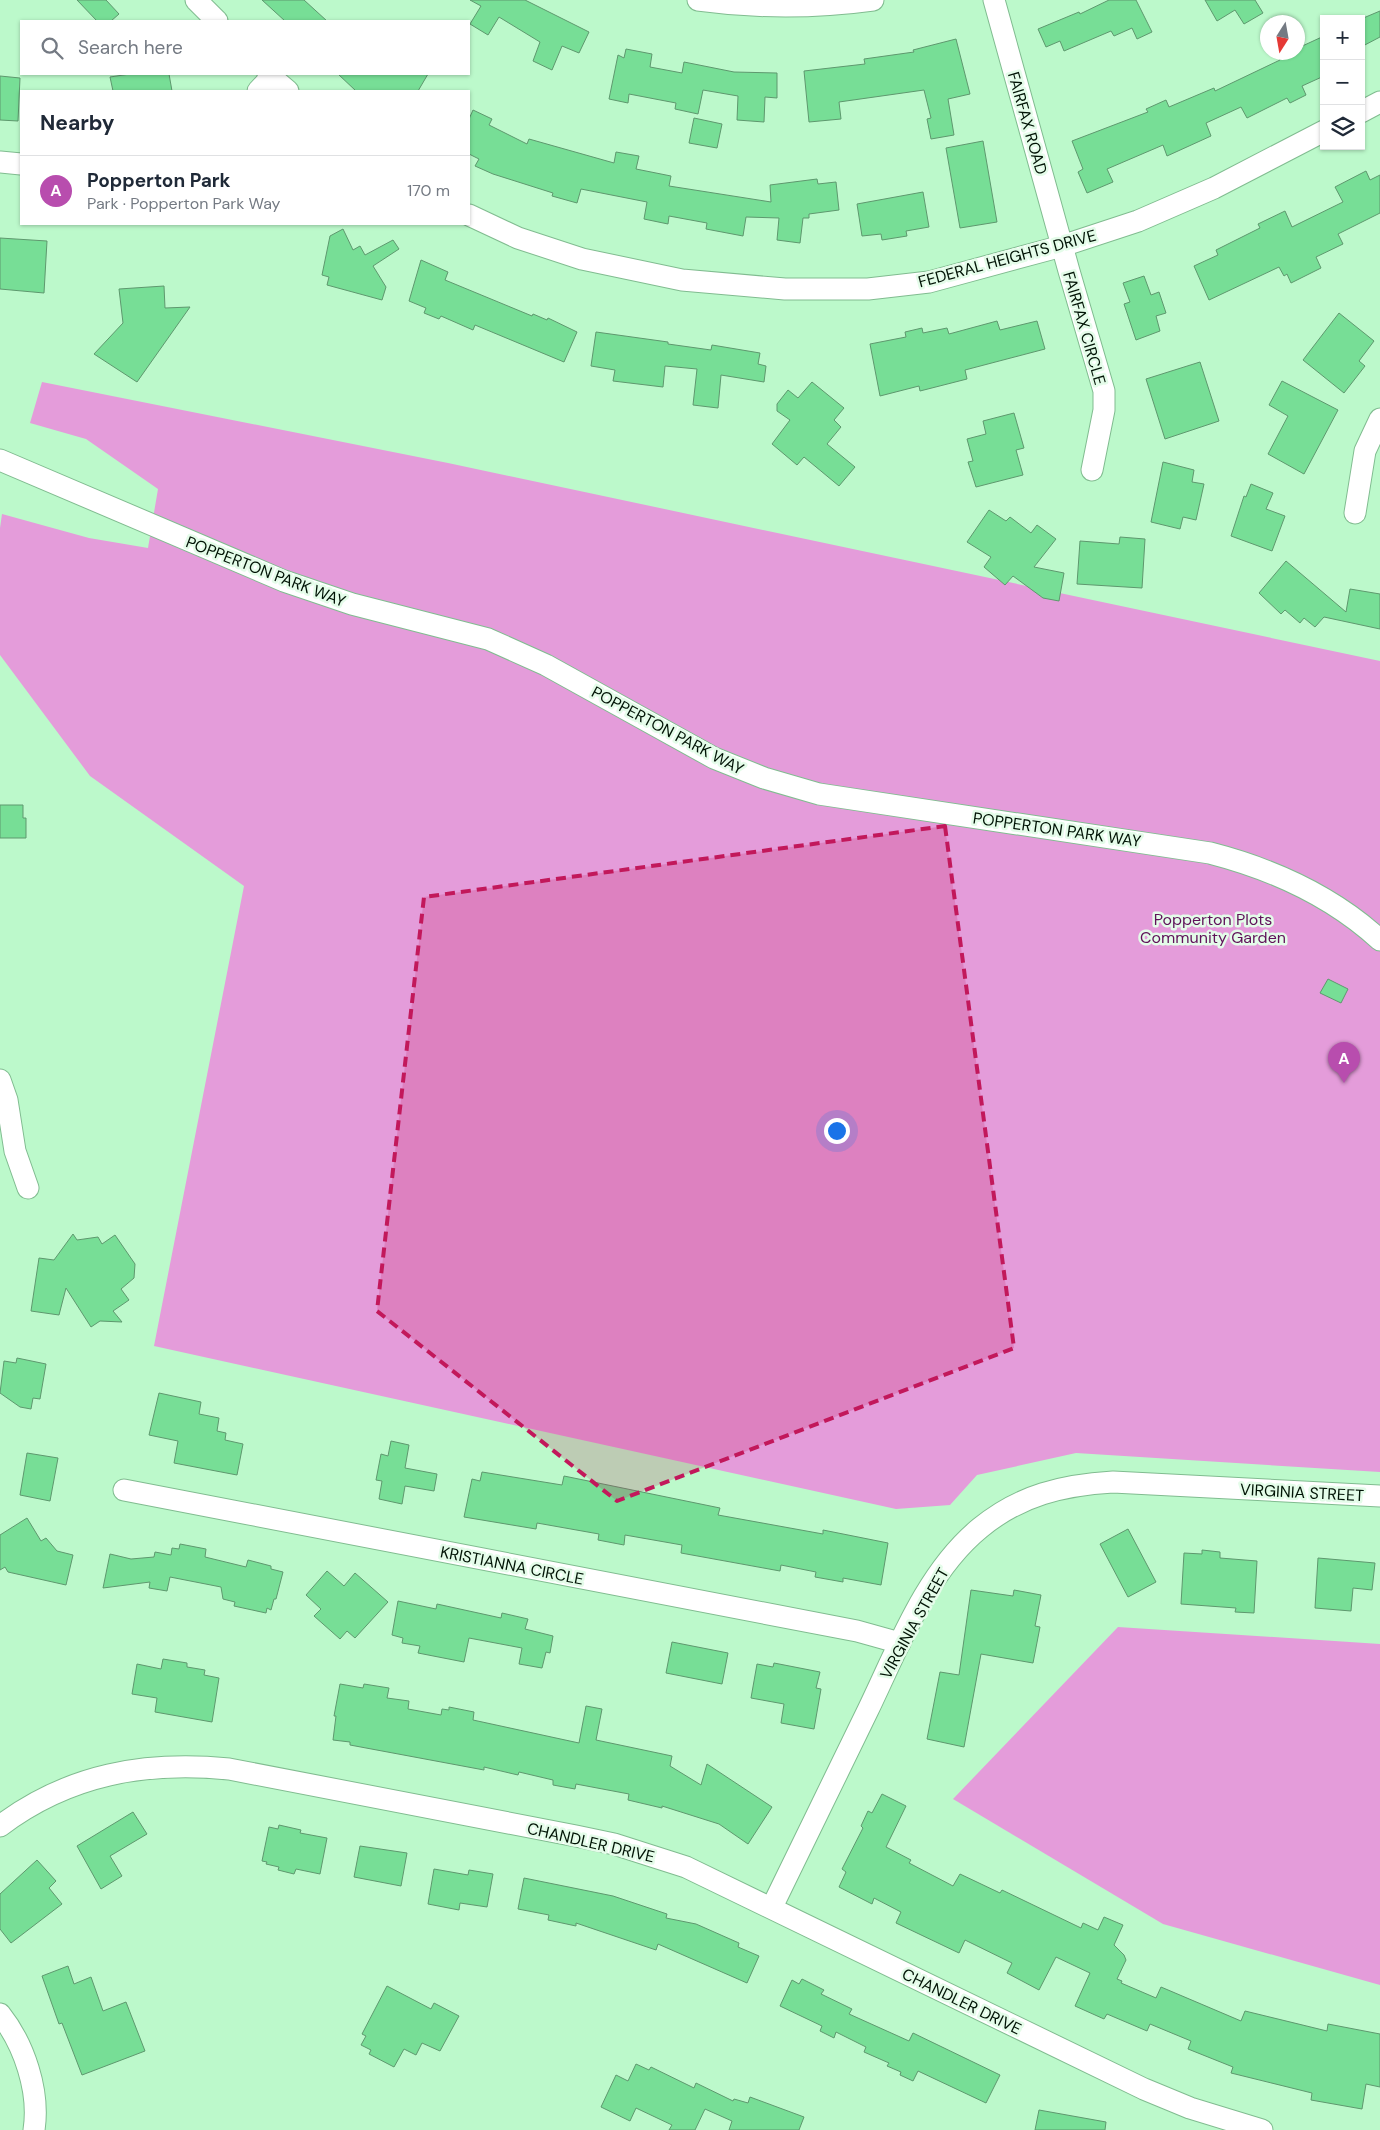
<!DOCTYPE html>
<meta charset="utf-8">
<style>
:root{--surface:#fff;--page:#f2f2f3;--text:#1f2937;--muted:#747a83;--line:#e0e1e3;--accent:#b84dae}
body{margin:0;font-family:"DM Sans",sans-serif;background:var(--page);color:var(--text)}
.controls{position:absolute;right:15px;top:15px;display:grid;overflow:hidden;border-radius:0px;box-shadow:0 1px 4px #0004}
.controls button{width:45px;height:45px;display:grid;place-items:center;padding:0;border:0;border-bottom:1px solid var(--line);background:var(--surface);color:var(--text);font:25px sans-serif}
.compass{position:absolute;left:1260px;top:15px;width:45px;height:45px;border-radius:50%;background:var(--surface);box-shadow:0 1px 4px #0004;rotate:191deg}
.you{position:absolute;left:836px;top:1130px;width:18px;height:18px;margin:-12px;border:4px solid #fff;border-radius:50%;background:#1a73e8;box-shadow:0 0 0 8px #1a73e833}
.badge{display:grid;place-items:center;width:32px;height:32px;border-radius:50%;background:var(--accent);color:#fff;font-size:16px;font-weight:700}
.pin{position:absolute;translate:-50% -41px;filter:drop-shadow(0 1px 2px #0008)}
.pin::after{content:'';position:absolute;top:26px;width:18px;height:15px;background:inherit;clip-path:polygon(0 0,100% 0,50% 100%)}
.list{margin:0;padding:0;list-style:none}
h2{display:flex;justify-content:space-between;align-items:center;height:65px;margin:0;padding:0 20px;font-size:21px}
h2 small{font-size:16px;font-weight:400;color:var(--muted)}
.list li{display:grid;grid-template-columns:32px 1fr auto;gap:15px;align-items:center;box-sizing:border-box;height:70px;padding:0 20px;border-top:1px solid var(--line)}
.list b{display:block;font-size:19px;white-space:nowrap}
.list p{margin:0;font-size:16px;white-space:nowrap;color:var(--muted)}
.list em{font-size:16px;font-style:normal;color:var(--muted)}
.icon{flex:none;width:28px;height:28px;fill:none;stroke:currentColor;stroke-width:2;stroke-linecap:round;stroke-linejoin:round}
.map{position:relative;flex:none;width:1380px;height:2130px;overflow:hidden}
.search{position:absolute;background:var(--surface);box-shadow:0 1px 4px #0004;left:20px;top:20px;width:450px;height:55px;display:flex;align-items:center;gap:12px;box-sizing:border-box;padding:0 18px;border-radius:0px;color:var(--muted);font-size:19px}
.panel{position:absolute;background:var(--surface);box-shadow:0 1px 4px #0004;left:20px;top:90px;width:450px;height:135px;border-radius:0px}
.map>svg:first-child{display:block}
.green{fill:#e49cda}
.building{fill:#77de96;stroke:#5e986e}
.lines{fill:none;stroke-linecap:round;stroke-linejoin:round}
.minor-casing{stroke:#81bc90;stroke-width:23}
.minor{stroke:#fff;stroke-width:21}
.marked{fill:#c2185b;fill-opacity:0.2;stroke:#c2185b;stroke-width:4;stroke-dasharray:10 6;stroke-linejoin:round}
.labels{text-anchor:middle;stroke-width:5;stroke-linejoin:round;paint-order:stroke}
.street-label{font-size:16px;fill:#001305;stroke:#e4fce9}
.park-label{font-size:16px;fill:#5f1159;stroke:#e4fce9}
</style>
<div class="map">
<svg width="1380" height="2130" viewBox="0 0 1380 2130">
<rect width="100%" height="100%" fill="#bcf9cb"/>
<g class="green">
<path d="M 42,382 L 448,463 L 1380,661 L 1380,1472 L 1076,1453 L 977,1475 L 950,1505 L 896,1509 L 154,1346 L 244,886 L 90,776 L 0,655 L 0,528 L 2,514 L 89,538 L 148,548 L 158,489 L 86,439 L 30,423 Z"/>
<path d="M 1118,1627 L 1380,1644 L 1380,1985 L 1163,1924 L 953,1799 Z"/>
</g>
<g class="building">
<path d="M 77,0 L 106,0 L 119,14 L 111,21 L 97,21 Z"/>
<path d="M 262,0 L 304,0 L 327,21 L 285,21 Z"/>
<path d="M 470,0 L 525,0 L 589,32 L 579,53 L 562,46 L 552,70 L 533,61 L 540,42 L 499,17 L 488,35 L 470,24 L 481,6 Z"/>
<path d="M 1109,0 L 1136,0 L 1152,32 L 1137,39 L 1132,28 L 1114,36 L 1111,31 L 1064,51 L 1060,41 L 1046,47 L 1038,29 L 1079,12 L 1080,14 Z"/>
<path d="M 1205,0 L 1255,0 L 1263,13 L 1244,24 L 1235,10 L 1217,21 Z"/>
<path d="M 1380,11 L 1380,37 L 1361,47 L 1361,19 Z"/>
<path d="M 1324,36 L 1324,76 L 1302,86 L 1306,95 L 1290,103 L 1287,98 L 1247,118 L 1241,107 L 1206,123 L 1211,136 L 1167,156 L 1163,145 L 1107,169 L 1113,182 L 1087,193 L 1078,172 L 1083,169 L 1072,141 L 1148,112 L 1146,109 L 1166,100 L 1169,107 L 1214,88 L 1215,91 L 1280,60 L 1278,56 L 1287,52 L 1298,52 L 1298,48 Z"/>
<path d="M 956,39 L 970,94 L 948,99 L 954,135 L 931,139 L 927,119 L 931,118 L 924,90 L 839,102 L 841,119 L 809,122 L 804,71 L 865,64 L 864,59 L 914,52 L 913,50 Z"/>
<path d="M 626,49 L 652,54 L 650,67 L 682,73 L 684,62 L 734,72 L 777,73 L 777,98 L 765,97 L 764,122 L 737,120 L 738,96 L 703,90 L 698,114 L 675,109 L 676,103 L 629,94 L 628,103 L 609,99 L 618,55 L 624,58 Z"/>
<path d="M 130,74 L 169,74 L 172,91 L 113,91 L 110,77 Z"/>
<path d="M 338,74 L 428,74 L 418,91 L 356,91 Z"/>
<path d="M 0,76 L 20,78 L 18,121 L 0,120 Z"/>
<path d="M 473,110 L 492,119 L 489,125 L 527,144 L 529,139 L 614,163 L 616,152 L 639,156 L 636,169 L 671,176 L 669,186 L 771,202 L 770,185 L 817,179 L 818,184 L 836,182 L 839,210 L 809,214 L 809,218 L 803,218 L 800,243 L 777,240 L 779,218 L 746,217 L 743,236 L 706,229 L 707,223 L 669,216 L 668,224 L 644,219 L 647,202 L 581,189 L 577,203 L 552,196 L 553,193 L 493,174 L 475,166 L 479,159 L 469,154 L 469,119 Z"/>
<path d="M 694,118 L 722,124 L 717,148 L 689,143 Z"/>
<path d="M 983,141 L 997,222 L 960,228 L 946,148 Z"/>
<path d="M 1366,171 L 1370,180 L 1380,175 L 1380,213 L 1338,234 L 1343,244 L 1316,257 L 1321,268 L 1291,283 L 1287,274 L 1284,276 L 1279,267 L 1209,300 L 1194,266 L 1218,255 L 1216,250 L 1260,228 L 1258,224 L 1285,211 L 1292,227 L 1343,202 L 1335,187 Z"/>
<path d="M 923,192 L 929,227 L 906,231 L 907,236 L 882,240 L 881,234 L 862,236 L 857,204 Z"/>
<path d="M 343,229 L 353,250 L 360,246 L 365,255 L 393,240 L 399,249 L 373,266 L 386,287 L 382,300 L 327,285 L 329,277 L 322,275 L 330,236 Z"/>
<path d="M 0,238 L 47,241 L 44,293 L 0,289 Z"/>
<path d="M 421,260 L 448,272 L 445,280 L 532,316 L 533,314 L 547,320 L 548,318 L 577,332 L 564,362 L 475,325 L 473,330 L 441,316 L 439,319 L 424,313 L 426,308 L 409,301 Z"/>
<path d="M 1144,276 L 1151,295 L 1159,292 L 1166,313 L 1156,316 L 1160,331 L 1136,340 L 1124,304 L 1130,302 L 1123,283 Z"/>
<path d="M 164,286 L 165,308 L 190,307 L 137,382 L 94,354 L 123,323 L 119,289 Z"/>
<path d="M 1339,313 L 1374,341 L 1359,361 L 1365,366 L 1344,393 L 1303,360 Z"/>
<path d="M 997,321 L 1000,330 L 1037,321 L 1045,349 L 965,370 L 967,379 L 920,391 L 919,386 L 880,396 L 870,344 L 906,337 L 905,332 L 922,328 L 923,333 L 947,328 L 949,334 Z"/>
<path d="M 596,332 L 668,342 L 668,344 L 711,350 L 712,345 L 760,353 L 758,364 L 766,366 L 764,382 L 721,375 L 718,408 L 693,405 L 697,369 L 665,366 L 663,387 L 613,381 L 615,370 L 591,366 Z"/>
<path d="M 1200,362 L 1219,421 L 1165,439 L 1146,379 Z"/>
<path d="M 1282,381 L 1338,410 L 1304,474 L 1268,454 L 1288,416 L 1269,405 Z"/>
<path d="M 812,382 L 844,408 L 834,420 L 841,427 L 827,444 L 855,467 L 839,486 L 804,457 L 797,465 L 772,444 L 790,420 L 777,411 L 777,404 L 788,390 L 798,398 Z"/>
<path d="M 1014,413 L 1024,448 L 1016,450 L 1023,475 L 976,487 L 968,462 L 973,461 L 967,439 L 986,434 L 983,421 Z"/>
<path d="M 1163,462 L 1194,470 L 1192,482 L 1204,484 L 1196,520 L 1183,517 L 1180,529 L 1151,522 Z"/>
<path d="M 1251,484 L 1273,493 L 1266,509 L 1285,516 L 1272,551 L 1231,536 L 1244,496 L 1246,497 Z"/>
<path d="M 989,510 L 1006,521 L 1010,517 L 1031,533 L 1037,525 L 1056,539 L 1034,567 L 1064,573 L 1059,601 L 1043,598 L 1013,576 L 1005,585 L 984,567 L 991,557 L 967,542 Z"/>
<path d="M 1120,537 L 1145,539 L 1142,588 L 1077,584 L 1080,541 L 1119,544 Z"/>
<path d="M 1286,561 L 1346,612 L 1350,589 L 1380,594 L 1380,629 L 1324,617 L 1315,627 L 1304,618 L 1300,623 L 1285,610 L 1281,614 L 1259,593 Z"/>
<path d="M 0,805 L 23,805 L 23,818 L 26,818 L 26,838 L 0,838 Z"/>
<path d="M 1328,979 L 1348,989 L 1341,1003 L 1320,993 Z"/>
<path d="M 73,1234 L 77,1240 L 98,1237 L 102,1244 L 115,1235 L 135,1264 L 134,1278 L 121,1289 L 129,1300 L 113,1311 L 122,1322 L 100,1321 L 91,1327 L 66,1288 L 59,1315 L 31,1311 L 39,1258 L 54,1260 Z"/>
<path d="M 17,1358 L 46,1364 L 40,1399 L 33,1398 L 31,1409 L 20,1407 L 0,1393 L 4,1361 L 16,1363 Z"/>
<path d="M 159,1393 L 201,1402 L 199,1414 L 219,1418 L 217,1431 L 226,1433 L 225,1440 L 243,1444 L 237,1475 L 174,1463 L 178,1441 L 149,1435 Z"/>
<path d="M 391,1441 L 409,1445 L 405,1468 L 437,1474 L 434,1491 L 405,1486 L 402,1504 L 379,1499 L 382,1481 L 376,1480 L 381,1454 L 388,1456 Z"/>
<path d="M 27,1453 L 58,1458 L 50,1501 L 20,1495 Z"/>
<path d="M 482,1472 L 562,1485 L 564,1476 L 720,1508 L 718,1515 L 823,1534 L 823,1530 L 888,1543 L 881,1585 L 843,1578 L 843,1582 L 815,1577 L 816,1572 L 781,1565 L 780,1571 L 681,1553 L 682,1545 L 625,1535 L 624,1545 L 598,1540 L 599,1534 L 537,1523 L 536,1529 L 464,1517 L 472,1479 L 480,1481 Z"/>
<path d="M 27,1518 L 41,1541 L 46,1538 L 57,1551 L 73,1555 L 66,1585 L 8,1572 L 5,1567 L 0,1570 L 0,1535 Z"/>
<path d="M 1128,1529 L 1156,1582 L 1128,1597 L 1100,1544 Z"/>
<path d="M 180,1544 L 206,1549 L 205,1557 L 246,1567 L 248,1560 L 271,1566 L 271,1569 L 283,1572 L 276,1599 L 274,1599 L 271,1610 L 267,1608 L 266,1613 L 234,1606 L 235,1602 L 223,1599 L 221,1587 L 170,1577 L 167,1591 L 149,1588 L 150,1582 L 103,1588 L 110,1554 L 131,1559 L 154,1557 L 155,1552 L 171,1555 L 172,1548 L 179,1549 Z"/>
<path d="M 1202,1550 L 1220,1552 L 1220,1558 L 1257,1561 L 1254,1613 L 1235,1612 L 1236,1608 L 1181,1604 L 1184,1553 L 1202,1554 Z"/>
<path d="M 1318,1558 L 1375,1563 L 1372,1590 L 1353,1588 L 1351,1611 L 1315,1608 Z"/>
<path d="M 327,1571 L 344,1586 L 355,1573 L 388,1602 L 355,1638 L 347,1631 L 340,1639 L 314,1616 L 321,1609 L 306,1595 Z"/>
<path d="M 971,1590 L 1013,1596 L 1014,1590 L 1041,1595 L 1035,1626 L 1040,1627 L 1033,1663 L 981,1654 L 964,1747 L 927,1739 L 940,1672 L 959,1675 Z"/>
<path d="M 398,1601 L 436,1609 L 437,1604 L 501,1618 L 502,1613 L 528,1619 L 525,1629 L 553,1636 L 550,1653 L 546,1652 L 542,1668 L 519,1664 L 522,1648 L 469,1638 L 464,1662 L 418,1653 L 420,1646 L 402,1643 L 403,1638 L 392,1635 Z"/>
<path d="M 672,1642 L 728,1653 L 722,1684 L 666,1673 Z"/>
<path d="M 163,1659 L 187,1663 L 187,1667 L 205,1670 L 204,1675 L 219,1678 L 212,1722 L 155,1712 L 157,1698 L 132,1694 L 137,1664 L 161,1669 Z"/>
<path d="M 774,1663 L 820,1672 L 816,1688 L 821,1689 L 814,1729 L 781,1723 L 784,1704 L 751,1698 L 757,1664 L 773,1667 Z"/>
<path d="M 340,1684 L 363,1688 L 364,1684 L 389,1688 L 387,1698 L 409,1701 L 408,1709 L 441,1715 L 442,1709 L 449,1710 L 449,1707 L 474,1712 L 473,1720 L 579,1743 L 586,1706 L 602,1709 L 596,1740 L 672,1756 L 670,1766 L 701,1785 L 707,1764 L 772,1807 L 748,1844 L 719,1824 L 662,1806 L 662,1808 L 628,1800 L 629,1794 L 576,1784 L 575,1789 L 553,1785 L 553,1780 L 519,1772 L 518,1775 L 484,1767 L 484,1770 L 350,1745 L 350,1742 L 333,1740 L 336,1716 L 334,1716 Z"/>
<path d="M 882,1794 L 906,1806 L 886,1847 L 911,1860 L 909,1863 L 953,1886 L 960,1874 L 1000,1893 L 1002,1890 L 1081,1928 L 1083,1923 L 1098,1930 L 1104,1917 L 1123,1925 L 1114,1945 L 1124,1955 L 1126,1960 L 1117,1979 L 1122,1981 L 1121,1983 L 1156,1998 L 1161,1987 L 1241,2021 L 1245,2011 L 1327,2031 L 1328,2024 L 1380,2034 L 1380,2087 L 1366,2084 L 1362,2109 L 1311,2100 L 1312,2093 L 1231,2073 L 1233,2067 L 1188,2049 L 1191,2041 L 1150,2024 L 1147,2031 L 1107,2014 L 1104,2019 L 1075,2006 L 1090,1973 L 1056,1957 L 1039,1990 L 1007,1973 L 1012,1963 L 965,1940 L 959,1953 L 896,1923 L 901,1912 L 874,1898 L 872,1904 L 839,1887 L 846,1872 L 842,1869 L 863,1828 L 861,1826 L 868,1811 L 872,1813 Z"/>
<path d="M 133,1812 L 147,1834 L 110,1856 L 122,1876 L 101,1889 L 77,1846 Z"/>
<path d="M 279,1825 L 301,1830 L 300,1833 L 327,1838 L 320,1874 L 296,1869 L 294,1874 L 278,1870 L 279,1867 L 266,1864 L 267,1862 L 262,1861 L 269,1827 L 278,1829 Z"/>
<path d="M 360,1846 L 407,1853 L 401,1886 L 354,1877 Z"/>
<path d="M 37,1860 L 56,1881 L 49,1888 L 62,1904 L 11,1943 L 0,1929 L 0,1894 Z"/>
<path d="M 434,1869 L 468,1875 L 469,1870 L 493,1874 L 487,1907 L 460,1903 L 459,1910 L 428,1904 Z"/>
<path d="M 524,1878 L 613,1896 L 667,1914 L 666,1918 L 696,1924 L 739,1943 L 738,1947 L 759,1956 L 747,1983 L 658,1944 L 656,1950 L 576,1923 L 576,1926 L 548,1920 L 549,1915 L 518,1909 Z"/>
<path d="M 68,1966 L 74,1984 L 91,1977 L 103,2011 L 126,2002 L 145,2051 L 82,2075 L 62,2023 L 59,2024 L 42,1976 Z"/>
<path d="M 802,1979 L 824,1990 L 821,1994 L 852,2009 L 849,2014 L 909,2041 L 913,2033 L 1000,2075 L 986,2103 L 918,2071 L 913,2081 L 900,2075 L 901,2072 L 887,2066 L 889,2063 L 864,2052 L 866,2047 L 836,2032 L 834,2038 L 820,2031 L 822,2026 L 780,2006 L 792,1980 L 799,1984 Z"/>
<path d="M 387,1986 L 431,2009 L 434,2003 L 459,2016 L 440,2051 L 422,2043 L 416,2055 L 404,2049 L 394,2067 L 369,2054 L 371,2050 L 361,2045 L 366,2036 L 362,2034 Z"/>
<path d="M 636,2064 L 649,2070 L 651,2067 L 694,2088 L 696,2083 L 733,2101 L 734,2099 L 748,2103 L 750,2097 L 804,2117 L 799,2130 L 729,2130 L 732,2121 L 705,2109 L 695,2130 L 669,2130 L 672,2125 L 636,2108 L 630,2121 L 601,2107 L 616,2075 L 628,2081 Z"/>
<path d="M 1039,2110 L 1106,2122 L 1105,2130 L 1035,2130 Z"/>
</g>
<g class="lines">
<g class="minor-casing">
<g id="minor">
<path d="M 196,0 L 217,21"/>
<path d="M 698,0 C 756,8 815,8 873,0"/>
<path d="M 994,0 L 1069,271 L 1104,391 L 1104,410 L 1092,470"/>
<path d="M 268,74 L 288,91"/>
<path d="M 258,91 L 271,77"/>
<path d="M 1361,112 L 1380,102"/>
<path d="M 0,162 L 21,164"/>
<path d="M 469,215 L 518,238 L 582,259 L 682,280 L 785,289 L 868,289 L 929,282 L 1062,246 L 1138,221 L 1214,188 L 1324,131"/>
<path d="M 0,460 L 284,581 L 352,604 L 488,639 L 546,665 L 714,758 L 764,778 L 819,794 L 1210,853 C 1272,869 1332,896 1380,940"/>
<path d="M 1355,513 L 1365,451 L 1380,419"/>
<path d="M 0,1080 L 7,1100 L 15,1151 L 28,1188"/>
<path d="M 124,1490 L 857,1631 L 900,1643"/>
<path d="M 0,1826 C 69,1774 145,1761 229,1769 L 576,1836 L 614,1844 L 686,1867 L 1144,2089 L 1190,2108 L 1262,2130"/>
<path d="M 772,1907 C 804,1841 836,1776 868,1710 C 898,1648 926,1572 980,1528 C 1020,1495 1063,1485 1113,1482 L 1380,1496"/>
<path d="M 0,2014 C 24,2044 40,2091 34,2130"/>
</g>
</g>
<use href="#minor" class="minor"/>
</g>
<path class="marked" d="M 945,826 L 1014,1348 L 617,1501 L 377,1311 L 424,897 Z"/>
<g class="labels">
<g class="street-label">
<text transform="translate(1028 123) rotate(74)" y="6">FAIRFAX ROAD</text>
<text transform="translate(1007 258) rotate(-15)" y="6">FEDERAL HEIGHTS DRIVE</text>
<text transform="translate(1085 328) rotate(74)" y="6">FAIRFAX CIRCLE</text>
<text transform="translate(266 571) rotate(21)" y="6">POPPERTON PARK WAY</text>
<text transform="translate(668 730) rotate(28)" y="6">POPPERTON PARK WAY</text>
<text transform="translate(1057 829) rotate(8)" y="6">POPPERTON PARK WAY</text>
<text transform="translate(1302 1492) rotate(3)" y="6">VIRGINIA STREET</text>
<text transform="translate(512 1565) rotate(11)" y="6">KRISTIANNA CIRCLE</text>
<text transform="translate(914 1623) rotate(-61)" y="6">VIRGINIA STREET</text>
<text transform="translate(591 1842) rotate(13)" y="6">CHANDLER DRIVE</text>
<text transform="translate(962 2001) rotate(26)" y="6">CHANDLER DRIVE</text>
</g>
<g class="park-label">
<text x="1213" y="925">Popperton Plots<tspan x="1213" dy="18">Community Garden</tspan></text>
</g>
</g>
</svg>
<div class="controls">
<button>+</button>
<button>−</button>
<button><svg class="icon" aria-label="layers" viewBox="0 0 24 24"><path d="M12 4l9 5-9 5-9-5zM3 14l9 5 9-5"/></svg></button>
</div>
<svg class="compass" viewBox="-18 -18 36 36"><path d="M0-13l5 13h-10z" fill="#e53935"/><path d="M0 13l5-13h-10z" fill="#747a83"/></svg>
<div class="you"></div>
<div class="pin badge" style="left:1344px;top:1083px">A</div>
<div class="search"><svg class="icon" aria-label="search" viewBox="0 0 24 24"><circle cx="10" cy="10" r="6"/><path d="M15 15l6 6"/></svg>Search here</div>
<section class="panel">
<h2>Nearby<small></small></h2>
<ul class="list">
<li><span class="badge">A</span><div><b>Popperton Park</b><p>Park · Popperton Park Way</p></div><em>170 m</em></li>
</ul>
</section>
</div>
